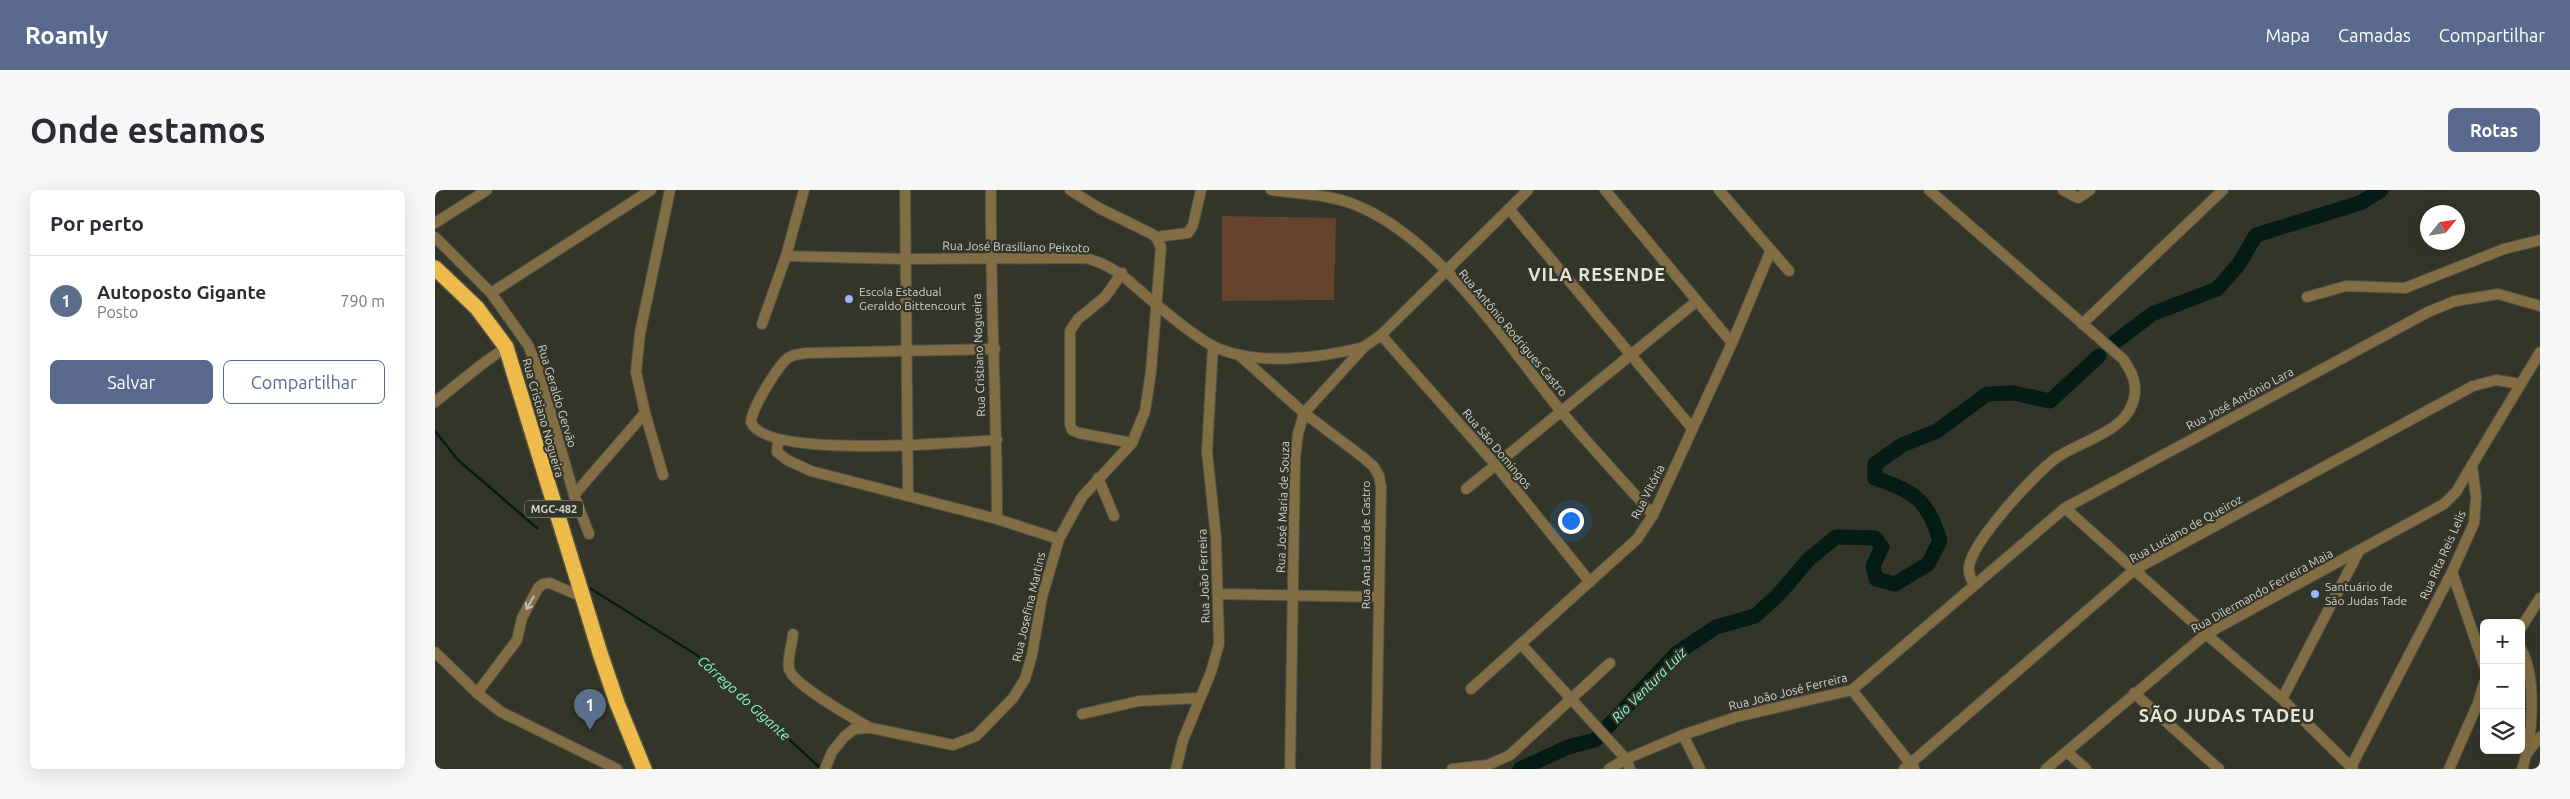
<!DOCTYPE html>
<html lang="pt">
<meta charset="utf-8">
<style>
:root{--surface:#fff;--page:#f7f7f7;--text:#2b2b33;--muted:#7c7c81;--line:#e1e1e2;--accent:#5a6a8e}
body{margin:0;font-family:Ubuntu,sans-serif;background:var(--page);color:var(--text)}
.controls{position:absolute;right:15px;bottom:15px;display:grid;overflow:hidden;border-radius:8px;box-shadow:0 5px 20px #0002}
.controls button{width:45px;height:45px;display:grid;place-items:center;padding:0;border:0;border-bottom:1px solid var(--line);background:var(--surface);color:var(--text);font:25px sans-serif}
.compass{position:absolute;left:1985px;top:15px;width:45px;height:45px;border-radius:50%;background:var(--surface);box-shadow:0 5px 20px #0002;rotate:60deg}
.you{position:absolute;left:1135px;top:330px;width:18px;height:18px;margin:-12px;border:4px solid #fff;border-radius:50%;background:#1a73e8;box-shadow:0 0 0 8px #1a73e833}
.badge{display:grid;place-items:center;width:32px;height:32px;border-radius:50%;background:var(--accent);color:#fff;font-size:16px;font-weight:700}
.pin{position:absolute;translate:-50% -41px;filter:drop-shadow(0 1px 2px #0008)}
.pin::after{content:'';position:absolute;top:26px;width:18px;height:15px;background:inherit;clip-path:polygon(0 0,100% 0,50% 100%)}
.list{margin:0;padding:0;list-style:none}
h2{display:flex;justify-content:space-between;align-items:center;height:65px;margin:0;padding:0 20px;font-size:21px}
h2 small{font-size:16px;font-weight:400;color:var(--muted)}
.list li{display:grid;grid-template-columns:32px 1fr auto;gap:15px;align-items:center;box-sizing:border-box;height:90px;padding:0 20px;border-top:1px solid var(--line)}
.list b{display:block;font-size:19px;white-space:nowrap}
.list p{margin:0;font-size:16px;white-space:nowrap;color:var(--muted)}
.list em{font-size:16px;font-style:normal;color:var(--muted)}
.actions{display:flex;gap:10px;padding:15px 20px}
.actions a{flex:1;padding:11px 0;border:1px solid var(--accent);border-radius:8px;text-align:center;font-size:18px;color:var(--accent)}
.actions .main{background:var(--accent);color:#fff}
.icon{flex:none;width:28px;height:28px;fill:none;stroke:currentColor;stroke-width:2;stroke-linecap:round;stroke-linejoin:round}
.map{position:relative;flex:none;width:2105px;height:579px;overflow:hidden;border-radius:8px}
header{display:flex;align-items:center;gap:30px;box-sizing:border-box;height:70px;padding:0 25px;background:var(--accent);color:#fff}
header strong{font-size:24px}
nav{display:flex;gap:28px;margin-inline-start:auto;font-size:18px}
.intro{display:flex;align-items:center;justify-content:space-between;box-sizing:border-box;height:120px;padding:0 30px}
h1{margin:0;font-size:35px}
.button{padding:12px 22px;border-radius:8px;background:var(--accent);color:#fff;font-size:18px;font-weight:700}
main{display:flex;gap:30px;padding:0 30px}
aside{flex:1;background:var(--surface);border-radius:8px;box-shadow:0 5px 20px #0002}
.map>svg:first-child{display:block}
.green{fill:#65432d}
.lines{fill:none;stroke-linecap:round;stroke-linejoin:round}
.stream{stroke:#051c16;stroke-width:2.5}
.river{stroke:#051c16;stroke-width:15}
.street-casing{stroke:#505246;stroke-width:12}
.highway-casing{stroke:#505246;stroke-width:18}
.street{stroke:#826d44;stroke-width:10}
.highway{stroke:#eeba49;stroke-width:15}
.oneway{stroke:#c2bfb1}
.poi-dot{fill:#94b7fd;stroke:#333529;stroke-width:2}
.labels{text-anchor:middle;stroke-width:4.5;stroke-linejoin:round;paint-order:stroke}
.shield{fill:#333529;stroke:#a2a49b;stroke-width:1}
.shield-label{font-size:11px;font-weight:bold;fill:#d2d4cc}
.street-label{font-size:12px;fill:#d2d4cc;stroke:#333529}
.poi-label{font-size:12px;fill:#d2d4cc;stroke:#333529;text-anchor:start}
.water-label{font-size:14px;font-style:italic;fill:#89f5d7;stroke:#333529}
.district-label{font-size:18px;font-weight:bold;letter-spacing:1px;fill:#e3e5d6;stroke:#333529}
</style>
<header>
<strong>Roamly</strong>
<nav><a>Mapa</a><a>Camadas</a><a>Compartilhar</a></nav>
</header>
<div class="intro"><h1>Onde estamos</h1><a class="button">Rotas</a></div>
<main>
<aside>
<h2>Por perto<small></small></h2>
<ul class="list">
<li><span class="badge" style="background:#5c6f8a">1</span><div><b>Autoposto Gigante</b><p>Posto</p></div><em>790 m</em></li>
</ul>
<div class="actions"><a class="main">Salvar</a><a>Compartilhar</a></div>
</aside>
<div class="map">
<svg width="2105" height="579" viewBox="0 0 2105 579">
<rect width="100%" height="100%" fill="#333529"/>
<path class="green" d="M 787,26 L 901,28 L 899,110 L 787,111 Z"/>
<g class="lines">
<g class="stream">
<path d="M 0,241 L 23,270 L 102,338"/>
<path d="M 153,397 L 268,469 L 384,577"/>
</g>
<g class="river">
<path d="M 1675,156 L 1717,124 L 1782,99 L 1804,74 L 1821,45 L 1925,13 L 1946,0"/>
<path d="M 1085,579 L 1133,557 L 1160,550 L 1242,463 L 1281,437 L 1320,426 L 1343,405 L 1374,369 L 1401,347 L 1440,348 L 1447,357 L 1438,376 L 1441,389 L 1460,394 L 1493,374 L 1505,351 C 1493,309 1479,302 1440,288 L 1440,274 L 1467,255 L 1502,241 L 1552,204 L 1579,203 L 1615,211 L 1664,166"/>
</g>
<g class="street-casing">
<g id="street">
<path d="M 470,0 L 473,306"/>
<path d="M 556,0 C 555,110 562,219 562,329"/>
<path d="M 836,0 C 863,4 892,4 918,14 C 1002,46 1070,152 1125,220 C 1155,256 1187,290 1218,325"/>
<path d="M 1170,0 L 1297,153"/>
<path d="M 1284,0 L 1354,81"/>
<path d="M 1494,0 L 1688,169 C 1700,186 1705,201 1694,221 C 1680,244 1643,253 1621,268 C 1600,284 1537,351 1534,377 C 1533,383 1536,389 1539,395"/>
<path d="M 1628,0 L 1643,8 L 1655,0"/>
<path d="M 1074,19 L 1257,238"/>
<path d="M 0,33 L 52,0"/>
<path d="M 0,47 L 56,103 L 93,155 L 103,179 L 139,305 L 154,344"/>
<path d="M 721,47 L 753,43 L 758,35 L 766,0"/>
<path d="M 351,66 L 470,69 L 650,68 C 683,76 697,95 722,115 C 739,129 759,146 778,156 C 820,177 885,168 929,157"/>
<path d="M 687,83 L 670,107 L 643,129 L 635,141 L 635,234 L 637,240 L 644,243 L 697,253"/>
<path d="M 56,103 L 216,0"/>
<path d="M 1872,107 L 1911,96 L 1970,98 L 2069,59 L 2105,50"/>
<path d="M 327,134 L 351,66 L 369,0"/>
<path d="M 1647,134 L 1788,0"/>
<path d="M 946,145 L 1060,274 L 1155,392"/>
<path d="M 560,159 L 372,163 C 366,164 359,164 353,168 C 342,177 317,218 316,232 C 331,270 524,252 562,250"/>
<path d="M 804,165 L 869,223 L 929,268 L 939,277 L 944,286 L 946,297 L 941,579"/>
<path d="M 0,212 L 46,175 L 71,157"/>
<path d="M 343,249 L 342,262 L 352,270 L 376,281 L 562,329 L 624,349"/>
<path d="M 228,285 L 210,223 L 201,182 L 205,143 L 235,0"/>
<path d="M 663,288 L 679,326"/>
<path d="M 1031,299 L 1262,111"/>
<path d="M 139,305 L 210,223"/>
<path d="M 1630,318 L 1771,444 L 1847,509 L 1918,579"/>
<path d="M 2017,382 L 2049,475"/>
<path d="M 783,404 L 944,407"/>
<path d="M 2086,438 L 2105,408"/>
<path d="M 358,444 C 357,455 352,468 354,479 C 358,495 420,529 435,538"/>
<path d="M 1086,454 L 1191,569 L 1195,579"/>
<path d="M 2086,459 C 2102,487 2098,549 2087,579"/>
<path d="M 0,462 L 42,503 L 66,522 L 182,579"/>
<path d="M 1036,499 L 1202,349 L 1218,325 L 1297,153 L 1336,60"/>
<path d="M 1417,500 L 1479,578"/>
<path d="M 42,503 L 82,450 L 87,428 L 103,398 L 108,394 L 115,393 L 147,407"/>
<path d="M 1699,503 L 1784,579"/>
<path d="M 1847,509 L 1924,361"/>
<path d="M 647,524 L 704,511 L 765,508"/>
<path d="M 1248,545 L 1265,579"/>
<path d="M 1632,562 L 1651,579"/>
<path d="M 2093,562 L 2105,547"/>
<path d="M 1916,577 L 2017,382 L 2039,333 L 2041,307 L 2037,275 L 2105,162"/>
<path d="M 390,579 L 397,562 L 409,547 L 419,539 L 436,538 L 518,555 L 541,546 L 578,508 L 590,489 L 597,465 L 607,407 L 624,349 L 647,307 L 697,253 L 710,221 L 716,182 L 726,57 L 721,47 L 715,43 L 664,18 L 635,0"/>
<path d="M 741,579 L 748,550 L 776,482 L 784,454 L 781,348 L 772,261 L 778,156"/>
<path d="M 855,579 L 860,268 L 863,244 L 869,223 L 929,157 L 946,145 L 1093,0"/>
<path d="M 1017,579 L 1053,575 L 1075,565 L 1175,473"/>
<path d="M 1174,579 L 1191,569 L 1248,545 L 1301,527 L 1417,500 L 1630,318 L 1993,122 L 2020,111 L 2063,104 L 2105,116"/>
<path d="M 1469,579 L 1699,380 L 2038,196 L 2061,190 L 2086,194"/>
<path d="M 1611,579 L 1771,444 L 2009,314 L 2021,302 L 2037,275"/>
<path d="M 2014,579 L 2043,513 L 2049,493"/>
</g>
</g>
<g class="highway-casing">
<path id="highway" d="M 0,78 L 42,118 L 71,157 L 165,463 L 182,513 L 209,579"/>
</g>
<use href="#street" class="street"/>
<use href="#highway" class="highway"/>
</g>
<defs><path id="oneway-shaft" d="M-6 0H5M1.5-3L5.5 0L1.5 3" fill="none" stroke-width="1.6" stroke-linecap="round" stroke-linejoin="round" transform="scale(1.25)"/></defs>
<use class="oneway" href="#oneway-shaft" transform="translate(95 413) rotate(119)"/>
<g class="poi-dot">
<circle cx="414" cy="109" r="5"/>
<circle cx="1880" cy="404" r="5"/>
</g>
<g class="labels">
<rect class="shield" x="90" y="310.5" width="58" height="17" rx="4"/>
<g class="shield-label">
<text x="119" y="323">MGC-482</text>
</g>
<g class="street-label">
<text transform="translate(581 57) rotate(1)" y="4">Rua José Brasiliano Peixoto</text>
<text transform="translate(1078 143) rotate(50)" y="4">Rua Antônio Rodrigues Castro</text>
<text transform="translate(544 165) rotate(-92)" y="4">Rua Cristiano Nogueira</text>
<text transform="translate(122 206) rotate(73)" y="4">Rua Geraldo Gervão</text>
<text transform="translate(1805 209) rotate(-28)" y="4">Rua José Antônio Lara</text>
<text transform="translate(108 228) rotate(74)" y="4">Rua Cristiano Nogueira</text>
<text transform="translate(1062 259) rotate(50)" y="4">Rua São Domingos</text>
<text transform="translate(1213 302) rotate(-63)" y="4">Rua Vitória</text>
<text transform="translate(848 317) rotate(-88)" y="4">Rua José Maria de Souza</text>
<text transform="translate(1751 339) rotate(-29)" y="4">Rua Luciano de Queiroz</text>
<text transform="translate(931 355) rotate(-90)" y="4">Rua Ana Luiza de Castro</text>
<text transform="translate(2008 365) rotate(-66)" y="4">Rua Rita Reis Lelis</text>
<text transform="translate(769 386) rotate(-92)" y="4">Rua João Ferreira</text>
<text transform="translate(1827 401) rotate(-29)" y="4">Rua Dilermando Ferreira Maia</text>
<text transform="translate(594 417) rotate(-77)" y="4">Rua Josefina Martins</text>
<text transform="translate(1353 502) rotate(-14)" y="4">Rua João José Ferreira</text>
</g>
<g class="poi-label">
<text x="424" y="106">Escola Estadual<tspan x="424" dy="14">Geraldo Bittencourt</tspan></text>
<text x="1890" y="401">Santuário de<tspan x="1890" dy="14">São Judas Tade</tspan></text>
</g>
<g class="water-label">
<text transform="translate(1214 495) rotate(-45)" y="5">Rio Ventura Luiz</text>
<text transform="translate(309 508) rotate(42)" y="5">Córrego do Gigante</text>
</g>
<g class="district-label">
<text x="1162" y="91">VILA RESENDE</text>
<text x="1792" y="532">SÃO JUDAS TADEU</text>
</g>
</g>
</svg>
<div class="controls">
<button>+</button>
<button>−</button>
<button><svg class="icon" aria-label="layers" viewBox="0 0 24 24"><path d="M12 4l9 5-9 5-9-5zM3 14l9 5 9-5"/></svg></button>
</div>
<svg class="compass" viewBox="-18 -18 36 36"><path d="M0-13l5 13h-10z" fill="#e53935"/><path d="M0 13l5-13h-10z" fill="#7c7c81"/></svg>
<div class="you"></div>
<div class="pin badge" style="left:155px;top:540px;background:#5c6f8a">1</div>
</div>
</main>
